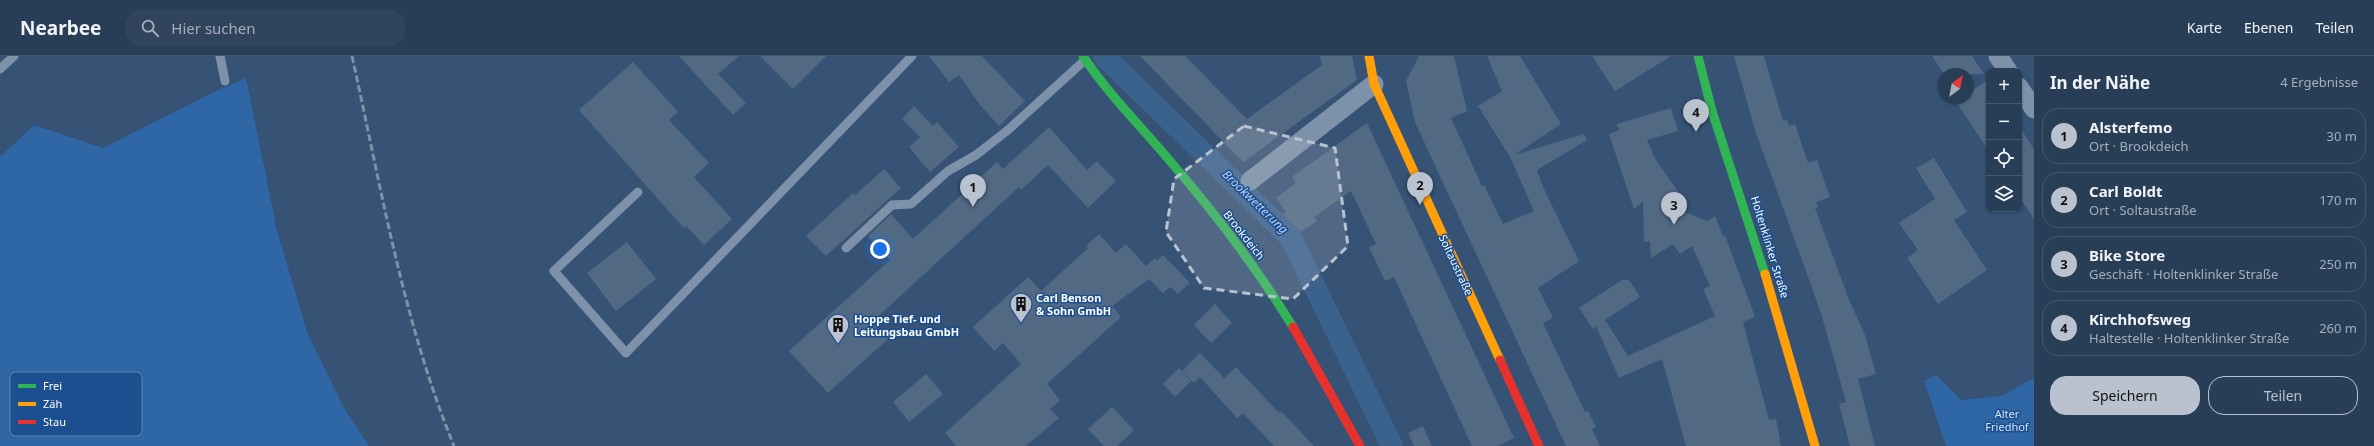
<!DOCTYPE html>
<html lang="de">
<meta charset="utf-8">
<style>
:root{--surface:#283e57;--page:#30455d;--text:#f1f3f6;--muted:#a5aeba;--line:#44576d;--accent:#b9c2ce}
body{margin:0;font-family:"Noto Sans",sans-serif;background:var(--page);color:var(--text)}
.controls{position:absolute;right:12px;top:12px;display:grid;overflow:hidden;border-radius:8px;box-shadow:0 1px 3px #0004}
.controls button{width:36px;height:36px;display:grid;place-items:center;padding:0;border:0;border-bottom:1px solid var(--line);background:var(--surface);color:var(--text);font:20px sans-serif}
.compass{position:absolute;left:1938px;top:12px;width:36px;height:36px;border-radius:50%;background:var(--surface);box-shadow:0 1px 3px #0004;rotate:32deg}
.you{position:absolute;left:880px;top:193px;width:14px;height:14px;margin:-10px;border:3px solid #fff;border-radius:50%;background:#1a73e8;box-shadow:0 0 0 6px #1a73e833}
.badge{display:grid;place-items:center;width:26px;height:26px;border-radius:50%;background:var(--accent);color:#111;font-size:13px;font-weight:700}
.pin{position:absolute;translate:-50% -33px;filter:drop-shadow(0 1px 2px #0008)}
.pin::after{content:'';position:absolute;top:21px;width:14px;height:12px;background:inherit;clip-path:polygon(0 0,100% 0,50% 100%)}
.list{margin:0;padding:0;list-style:none}
h2{display:flex;justify-content:space-between;align-items:center;height:52px;margin:0;padding:0 16px;font-size:17px}
h2 small{font-size:13px;font-weight:400;color:var(--muted)}
.list li{display:grid;grid-template-columns:26px 1fr auto;gap:12px;align-items:center;box-sizing:border-box;height:56px;margin:0 8px 8px;padding:0 8px;border:1px solid var(--line);border-radius:16px}
.list b{display:block;font-size:15px;white-space:nowrap}
.list p{margin:0;font-size:13px;white-space:nowrap;color:var(--muted)}
.list em{font-size:13px;font-style:normal;color:var(--muted)}
.actions{display:flex;gap:8px;padding:12px 16px}
.actions a{flex:1;padding:9px 0;border:1px solid var(--accent);border-radius:16px;text-align:center;font-size:14px;color:var(--accent)}
.actions .main{background:var(--accent);color:#111}
.icon{flex:none;width:22px;height:22px;fill:none;stroke:currentColor;stroke-width:2;stroke-linecap:round;stroke-linejoin:round}
.map{position:relative;flex:none;width:2034px;height:390px;overflow:hidden}
header{display:flex;align-items:center;gap:24px;box-sizing:border-box;height:56px;padding:0 20px;background:var(--surface);border-bottom:1px solid var(--line)}
header strong{font-size:19px}
nav{display:flex;gap:22px;margin-inline-start:auto;font-size:14px}
.search{width:280px;height:36px;background:var(--page);display:flex;align-items:center;gap:10px;box-sizing:border-box;padding:0 14px;border-radius:16px;color:var(--muted);font-size:15px}
main{display:flex}
aside{flex:1;background:var(--surface)}
.map>svg:first-child{display:block}
.green{fill:#2f66a5}
.lines{fill:none;stroke-linecap:round;stroke-linejoin:round}
.canal{stroke:#3b618d;stroke-width:22}
.building{fill:#526984}
.lane{stroke:#7d92a8;stroke-width:9}
.street{stroke:#7d92a8;stroke-width:19}
.fast{stroke:#30b455;stroke-width:9}
.slow{stroke:#ff9f0a;stroke-width:9}
.jam{stroke:#e5322d;stroke-width:9}
.rail{stroke:#7e92a7;stroke-width:3;stroke-dasharray:7 3;stroke-linecap:butt}
.marked{fill:#b9c2ce;fill-opacity:0.2;stroke:#b9c2ce;stroke-width:3;stroke-dasharray:8 5;stroke-linejoin:round}
.labels{text-anchor:middle;stroke-width:3;stroke-linejoin:round;paint-order:stroke}
.street-label{font-size:11px;fill:#fff;stroke:#1b4f8f}
.poi-label{font-size:11px;font-weight:bold;fill:#fff;stroke:#1b4f8f;text-anchor:start}
.park-label{font-size:11px;fill:#cfe3fa;stroke:#1b4f8f}
.water-label{font-size:12px;font-style:italic;fill:#b5d3f5;stroke:#1b4f8f}
.key{fill:#1b4f8f;stroke:#5f84b1;stroke-width:1}
.key-label{font-size:11px;fill:#fff}
</style>
<header>
<strong>Nearbee</strong>
<div class="search"><svg class="icon" aria-label="search" viewBox="0 0 24 24"><circle cx="10" cy="10" r="6"/><path d="M15 15l6 6"/></svg>Hier suchen</div>
<nav><a>Karte</a><a>Ebenen</a><a>Teilen</a></nav>
</header>
<main>
<div class="map">
<svg width="2034" height="390" viewBox="0 0 2034 390">
<rect width="100%" height="100%" fill="#365274"/>
<g class="green">
<path d="M 246,22 L 277,175 L 308,279 L 345,354 L 369,390 L 0,390 L 0,101 L 34,69 L 103,92 L 216,35 Z"/>
<path d="M 1936,319 L 1961,344 L 2001,340 L 2034,322 L 2034,390 L 1946,390 L 1924,325 Z"/>
</g>
<g class="lines">
<path class="canal" d="M 1104,0 L 1291,182 L 1392,390"/>
</g>
<g class="building">
<path d="M 679,0 L 739,0 L 718,18 L 746,47 L 733,59 Z"/>
<path d="M 760,0 L 826,0 L 793,33 Z"/>
<path d="M 929,0 L 982,0 L 1025,45 L 999,70 L 980,49 L 959,19 L 949,26 Z"/>
<path d="M 1140,0 L 1185,0 L 1247,63 L 1322,9 L 1320,0 L 1352,0 L 1357,24 L 1243,106 Z"/>
<path d="M 1419,0 L 1454,0 L 1467,55 L 1451,62 L 1482,130 L 1484,129 L 1503,168 L 1534,155 L 1510,101 L 1478,50 L 1502,35 L 1487,0 L 1520,0 L 1561,68 L 1514,99 L 1584,78 L 1587,84 L 1537,114 L 1543,131 L 1579,205 L 1538,232 L 1553,262 L 1543,267 L 1585,356 L 1588,355 L 1596,371 L 1592,373 L 1600,390 L 1566,390 L 1444,129 L 1415,66 L 1406,25 Z"/>
<path d="M 1592,0 L 1671,0 L 1615,35 Z"/>
<path d="M 1734,0 L 1764,0 L 1783,65 L 1787,64 L 1789,70 L 1795,68 L 1808,107 L 1817,104 L 1830,141 L 1816,146 L 1818,151 L 1815,152 L 1850,246 L 1865,279 L 1876,318 L 1858,323 L 1875,390 L 1850,390 L 1839,348 L 1846,346 L 1821,257 L 1755,74 Z"/>
<path d="M 1932,0 L 1972,0 L 1984,18 L 1944,18 Z"/>
<path d="M 633,6 L 678,56 L 669,64 L 709,107 L 694,121 L 732,163 L 704,189 L 686,170 L 684,172 L 665,151 L 579,54 Z"/>
<path d="M 1988,24 L 1989,26 L 1989,95 L 1956,46 L 1961,42 L 1968,42 L 1968,37 Z"/>
<path d="M 914,50 L 933,70 L 937,66 L 959,91 L 930,116 L 909,91 L 920,81 L 902,63 Z"/>
<path d="M 1671,52 L 1678,75 L 1647,84 L 1656,104 L 1679,137 L 1663,147 L 1707,165 L 1715,160 L 1723,180 L 1725,179 L 1755,261 L 1743,266 L 1769,364 L 1776,363 L 1781,390 L 1686,390 L 1662,303 L 1619,322 L 1596,270 L 1593,273 L 1579,252 L 1622,224 L 1629,224 L 1640,241 L 1605,264 L 1628,300 L 1715,260 L 1703,233 L 1710,230 L 1692,190 L 1680,198 L 1673,188 L 1651,202 L 1650,185 L 1644,186 L 1643,146 L 1634,153 L 1609,78 L 1619,74 L 1617,68 Z"/>
<path d="M 1367,67 L 1514,382 L 1498,390 L 1472,390 L 1394,221 L 1385,225 L 1369,191 L 1376,188 L 1351,135 L 1314,161 L 1317,165 L 1301,176 L 1282,158 L 1286,156 L 1276,142 L 1296,127 L 1292,121 Z"/>
<path d="M 2019,70 L 2034,93 L 2034,163 L 2019,140 Z"/>
<path d="M 1049,71 L 1087,114 L 1097,105 L 1116,125 L 1088,152 L 1048,109 L 1021,134 L 1019,131 L 872,266 L 888,283 L 828,337 L 789,295 L 890,204 L 868,180 L 891,158 L 913,183 L 997,106 L 1003,113 Z"/>
<path d="M 1934,102 L 1967,156 L 1954,164 L 1987,214 L 1938,248 L 1907,202 L 1918,194 L 1899,167 L 1935,143 L 1916,112 Z"/>
<path d="M 884,113 L 901,132 L 826,200 L 806,180 L 853,137 L 855,139 Z"/>
<path d="M 1099,178 L 1116,197 L 1126,188 L 1146,210 L 1155,202 L 1157,204 L 1163,199 L 1190,227 L 1178,238 L 1170,231 L 1163,237 L 1149,223 L 1112,250 L 1121,261 L 1047,328 L 1060,344 L 1050,353 L 1059,362 L 1026,390 L 956,390 L 945,377 L 1021,308 L 1003,287 L 994,295 L 973,271 L 1028,221 L 1041,235 L 1088,192 L 1086,190 Z"/>
<path d="M 627,186 L 656,223 L 616,255 L 587,217 Z"/>
<path d="M 1215,248 L 1232,267 L 1211,287 L 1194,269 Z"/>
<path d="M 1200,297 L 1224,322 L 1236,311 L 1279,357 L 1281,355 L 1314,390 L 1274,390 L 1243,357 L 1237,362 L 1200,321 L 1194,327 L 1182,315 Z"/>
<path d="M 1179,312 L 1191,325 L 1175,341 L 1163,328 Z"/>
<path d="M 926,318 L 943,338 L 909,366 L 893,346 Z"/>
<path d="M 1112,351 L 1134,374 L 1117,390 L 1104,390 L 1088,373 Z"/>
<path d="M 1423,370 L 1432,390 L 1414,390 L 1408,377 Z"/>
</g>
<g class="lines">
<g class="lane">
<path d="M 220,0 L 225,25"/>
<path d="M 0,13 L 14,0"/>
<path d="M 638,136 L 554,215 L 626,297 L 912,0"/>
<path d="M 846,192 L 892,149 L 911,148 L 948,115 L 976,99 L 1008,74 L 1085,4"/>
</g>
<g class="street">
<path d="M 1998,0 L 2008,15"/>
<path d="M 2019,31 L 2034,53"/>
<path d="M 1250,125 L 1374,28"/>
</g>
<g class="fast">
<path d="M 1083,0 C 1108,38 1141,70 1170,105 C 1215,157 1257,212 1293,271"/>
<path d="M 1698,0 L 1712,55 L 1765,218"/>
</g>
<g class="slow">
<path d="M 1369,0 L 1374,28 L 1500,304"/>
<path d="M 1765,218 L 1815,390"/>
</g>
<g class="jam">
<path d="M 1293,271 L 1360,390"/>
<path d="M 1500,304 L 1539,390"/>
</g>
<path class="rail" d="M 352,0 C 381,131 403,265 454,390"/>
</g>
<path class="marked" d="M 1244,70 L 1335,92 L 1348,190 L 1293,243 L 1204,232 L 1166,176 L 1174,123 Z"/>
<defs>
<g id="building-pin" transform="scale(1.15)"><path d="M0 17L-7.5 6A9.5 9.5 0 1 1 7.5 6Z" fill="#b9c2ce" stroke="#1b4f8f"/><path d="M-4-6H4V6H1V3H-1V6H-4ZM-2.5-4.3h1.7v1.8h-1.7ZM.8-4.3h1.7v1.8H.8ZM-2.5-1h1.7V.8h-1.7ZM.8-1h1.7V.8H.8Z" fill="#111"/></g>
</defs>
<g fill-rule="evenodd">
<use href="#building-pin" x="1021" y="248"/>
<use href="#building-pin" x="838" y="269"/>
</g>
<g class="labels">
<g class="street-label">
<text transform="translate(1244 179) rotate(52)" y="4">Brookdeich</text>
<text transform="translate(1770 191) rotate(73)" y="4">Holtenklinker Straße</text>
<text transform="translate(1456 209) rotate(65)" y="4">Soltaustraße</text>
</g>
<g class="poi-label">
<text x="1036" y="246">Carl Benson<tspan x="1036" dy="13">&amp; Sohn GmbH</tspan></text>
<text x="854" y="267">Hoppe Tief- und<tspan x="854" dy="13">Leitungsbau GmbH</tspan></text>
</g>
<g class="park-label">
<text x="2007" y="362">Alter<tspan x="2007" dy="13">Friedhof</tspan></text>
</g>
<g class="water-label">
<text transform="translate(1255 146) rotate(44)" y="4">Brookwetterung</text>
</g>
</g>
<rect x="10" y="316" width="132" height="64" rx="6" class="key"/>
<rect x="18" y="328" width="18" height="4" fill="#30b455"/>
<rect x="18" y="346" width="18" height="4" fill="#ff9f0a"/>
<rect x="18" y="364" width="18" height="4" fill="#e5322d"/>
<g class="key-label">
<text x="43" y="334">Frei</text>
<text x="43" y="352">Zäh</text>
<text x="43" y="370">Stau</text>
</g>
</svg>
<div class="controls">
<button>+</button>
<button>−</button>
<button><svg class="icon" aria-label="locate" viewBox="0 0 24 24"><circle cx="12" cy="12" r="6"/><path d="M12 2v4M12 18v4M2 12h4M18 12h4"/></svg></button>
<button><svg class="icon" aria-label="layers" viewBox="0 0 24 24"><path d="M12 4l9 5-9 5-9-5zM3 14l9 5 9-5"/></svg></button>
</div>
<svg class="compass" viewBox="-18 -18 36 36"><path d="M0-13l5 13h-10z" fill="#e53935"/><path d="M0 13l5-13h-10z" fill="#a5aeba"/></svg>
<div class="you"></div>
<div class="pin badge" style="left:973px;top:151px">1</div>
<div class="pin badge" style="left:1420px;top:149px">2</div>
<div class="pin badge" style="left:1674px;top:169px">3</div>
<div class="pin badge" style="left:1696px;top:76px">4</div>
</div>
<aside>
<h2>In der Nähe<small>4 Ergebnisse</small></h2>
<ul class="list">
<li><span class="badge">1</span><div><b>Alsterfemo</b><p>Ort · Brookdeich</p></div><em>30 m</em></li>
<li><span class="badge">2</span><div><b>Carl Boldt</b><p>Ort · Soltaustraße</p></div><em>170 m</em></li>
<li><span class="badge">3</span><div><b>Bike Store</b><p>Geschäft · Holtenklinker Straße</p></div><em>250 m</em></li>
<li><span class="badge">4</span><div><b>Kirchhofsweg</b><p>Haltestelle · Holtenklinker Straße</p></div><em>260 m</em></li>
</ul>
<div class="actions"><a class="main">Speichern</a><a>Teilen</a></div>
</aside>
</main>
